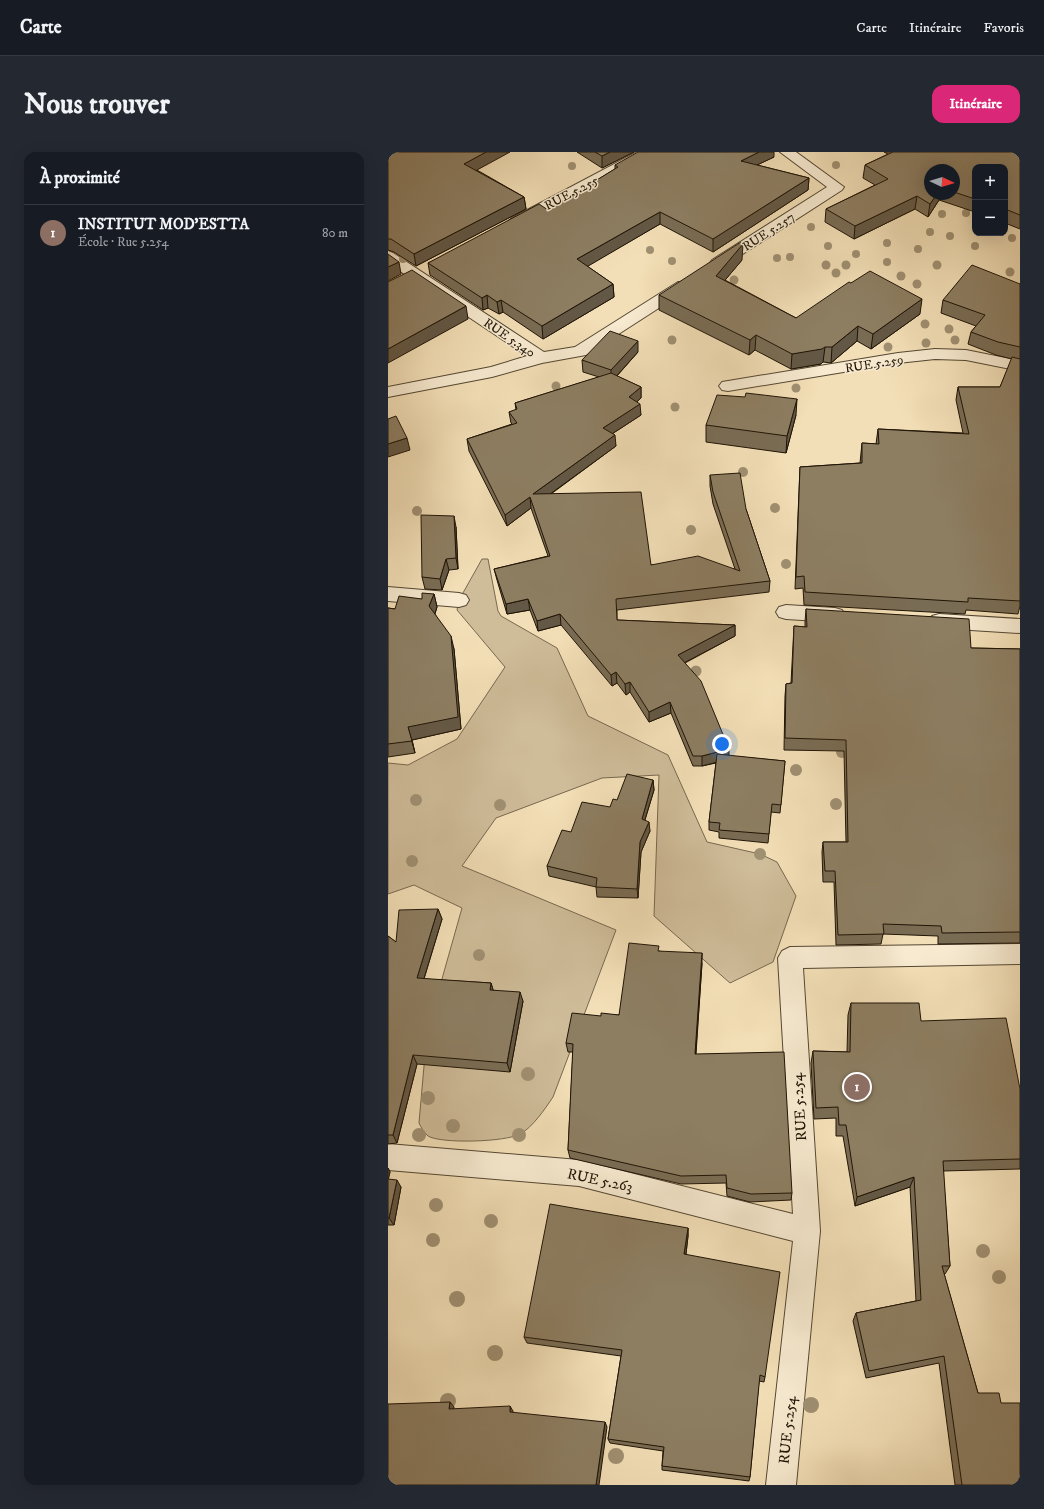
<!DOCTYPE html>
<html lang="fr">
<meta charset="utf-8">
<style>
:root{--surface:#171b24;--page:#242831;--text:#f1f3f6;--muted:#9ea1a6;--line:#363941;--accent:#db2777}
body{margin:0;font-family:"IM FELL DW Pica",serif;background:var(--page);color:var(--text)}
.controls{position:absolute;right:12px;top:12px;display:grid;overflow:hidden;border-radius:8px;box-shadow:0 4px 16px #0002}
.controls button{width:36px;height:36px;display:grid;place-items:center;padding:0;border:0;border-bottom:1px solid var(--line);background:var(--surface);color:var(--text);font:20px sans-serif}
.compass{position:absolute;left:536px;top:12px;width:36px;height:36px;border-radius:50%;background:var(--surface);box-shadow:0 4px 16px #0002;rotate:94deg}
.you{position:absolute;left:334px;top:592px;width:14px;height:14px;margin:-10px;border:3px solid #fff;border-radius:50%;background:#1a73e8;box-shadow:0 0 0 6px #1a73e833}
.badge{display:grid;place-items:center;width:26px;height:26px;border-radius:50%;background:var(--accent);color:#fff;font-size:13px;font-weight:700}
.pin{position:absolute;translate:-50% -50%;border:2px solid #fff;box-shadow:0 1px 4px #0006}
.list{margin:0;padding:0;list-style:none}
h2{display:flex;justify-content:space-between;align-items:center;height:52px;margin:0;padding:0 16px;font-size:17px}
h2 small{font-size:13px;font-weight:400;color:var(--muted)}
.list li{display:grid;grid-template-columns:26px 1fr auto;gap:12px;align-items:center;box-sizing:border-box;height:56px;padding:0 16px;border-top:1px solid var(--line)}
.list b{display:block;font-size:15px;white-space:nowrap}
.list p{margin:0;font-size:13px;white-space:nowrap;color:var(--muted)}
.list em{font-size:13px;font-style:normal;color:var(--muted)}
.map{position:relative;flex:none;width:632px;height:1333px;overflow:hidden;border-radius:12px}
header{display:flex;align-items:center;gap:24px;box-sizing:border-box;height:56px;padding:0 20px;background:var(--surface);border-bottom:1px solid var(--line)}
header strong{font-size:19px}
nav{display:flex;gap:22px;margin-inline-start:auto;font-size:14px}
.intro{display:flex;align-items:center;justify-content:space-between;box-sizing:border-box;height:96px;padding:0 24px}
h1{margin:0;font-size:28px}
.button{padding:10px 18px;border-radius:12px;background:var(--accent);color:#fff;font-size:14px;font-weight:700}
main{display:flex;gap:24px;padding:0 24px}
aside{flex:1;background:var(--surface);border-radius:12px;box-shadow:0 4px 16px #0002}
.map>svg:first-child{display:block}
.green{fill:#cfbc99;stroke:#776850}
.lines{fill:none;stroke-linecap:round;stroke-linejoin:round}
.street-casing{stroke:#544732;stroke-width:2}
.street{fill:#f7ead0;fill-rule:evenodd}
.tree{fill:#a09072}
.wall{fill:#796c54;stroke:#1f1406;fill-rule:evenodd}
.shaded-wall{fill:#635845;stroke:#1f1406}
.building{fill:#8d7e62;stroke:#1f1406}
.labels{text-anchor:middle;stroke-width:3;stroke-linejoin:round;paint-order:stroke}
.far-street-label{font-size:13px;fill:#1f1406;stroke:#f7ead0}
.street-label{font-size:15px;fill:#1f1406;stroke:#f7ead0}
</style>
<header>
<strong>Carte</strong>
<nav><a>Carte</a><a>Itinéraire</a><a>Favoris</a></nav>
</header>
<div class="intro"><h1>Nous trouver</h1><a class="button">Itinéraire</a></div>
<main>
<aside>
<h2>À proximité<small></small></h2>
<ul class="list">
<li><span class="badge" style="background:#8d6e63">1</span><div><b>INSTITUT MOD'ESTTA</b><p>École · Rue 5.254</p></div><em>80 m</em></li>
</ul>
</aside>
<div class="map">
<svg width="632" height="1333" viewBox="0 0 632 1333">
<rect width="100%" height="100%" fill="#f3dfb7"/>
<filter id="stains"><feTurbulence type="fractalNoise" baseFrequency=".005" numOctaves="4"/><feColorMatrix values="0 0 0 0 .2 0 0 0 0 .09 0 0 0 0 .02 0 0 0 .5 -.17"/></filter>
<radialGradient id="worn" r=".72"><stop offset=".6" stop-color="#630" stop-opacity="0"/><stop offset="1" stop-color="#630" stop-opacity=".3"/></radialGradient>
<path class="green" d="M 94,407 L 100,407 L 110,459 L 113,464 L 169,496 L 200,564 L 280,603 L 319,690 L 372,702 L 389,710 L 408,744 L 385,810 L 342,831 L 266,764 L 271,623 L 214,626 L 108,666 L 74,714 L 228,778 L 165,945 C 157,957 144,976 132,982 C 118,990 53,992 40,984 C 36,981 33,975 31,971 L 39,880 L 74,756 L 26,733 L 0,742 L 0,611 L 20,613 L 69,587 L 117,515 L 69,458 L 71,448 Z"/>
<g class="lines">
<g class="street-casing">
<g id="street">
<path d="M 249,0 L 267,0 L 265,3 L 134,72 L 124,72 L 121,69 L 124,66 Z"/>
<path d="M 392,0 L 408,0 L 456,35 L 454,38 L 336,114 L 324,114 L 322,111 L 324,108 L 439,35 Z"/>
<path d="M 0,99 L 5,101 L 156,200 L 187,195 L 290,130 L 302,130 L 304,133 L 302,136 L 198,203 L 154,211 L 104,225 L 0,245 L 0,235 L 103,215 L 139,204 L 0,111 Z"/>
<path d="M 547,197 L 578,198 L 632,209 L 632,219 L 578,208 L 547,207 L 510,211 L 340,239 L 334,238 L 331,234 L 334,230 L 340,229 L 510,201 Z"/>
<path d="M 0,435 L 71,441 L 78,443 L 81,448 L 78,453 L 71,455 L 0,449 Z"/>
<path d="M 398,453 L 447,456 L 454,458 L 457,463 L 454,468 L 447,470 L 398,467 L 391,465 L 388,460 L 391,455 Z"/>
<path d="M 551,462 L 632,467 L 632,481 L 551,476 L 544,474 L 541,469 L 544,464 Z"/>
<path d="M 632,792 L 632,812 L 415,816 L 432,1079 L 408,1333 L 378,1333 L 405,1089 L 191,1034 L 0,1018 L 0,992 L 191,1008 L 405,1062 L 390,806 L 394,799 L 402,795 Z"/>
</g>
</g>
<use href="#street" class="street"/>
</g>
<g class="tree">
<circle cx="448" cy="13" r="4"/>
<circle cx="184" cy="14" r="4"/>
<circle cx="578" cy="61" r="4"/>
<circle cx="554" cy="62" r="4"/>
<circle cx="423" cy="75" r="4"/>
<circle cx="542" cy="80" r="4"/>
<circle cx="562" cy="84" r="4"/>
<circle cx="624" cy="86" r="4"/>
<circle cx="499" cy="91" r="4"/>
<circle cx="440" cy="94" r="4"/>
<circle cx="587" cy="94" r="4"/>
<circle cx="530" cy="97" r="4"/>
<circle cx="262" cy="98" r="4"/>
<circle cx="468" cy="102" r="4"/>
<circle cx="402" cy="105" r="4"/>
<circle cx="389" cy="106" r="4"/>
<circle cx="15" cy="107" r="4"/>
<circle cx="284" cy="109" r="4"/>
<circle cx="499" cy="110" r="4"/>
<circle cx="438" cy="113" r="4.5"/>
<circle cx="458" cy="113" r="4.5"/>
<circle cx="549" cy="113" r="4.5"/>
<circle cx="622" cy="120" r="4.5"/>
<circle cx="448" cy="121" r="4.5"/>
<circle cx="513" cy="124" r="4.5"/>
<circle cx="346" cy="128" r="4.5"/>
<circle cx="529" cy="132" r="4.5"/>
<circle cx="537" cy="172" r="4.5"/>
<circle cx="561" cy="177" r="4.5"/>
<circle cx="284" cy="188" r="4.5"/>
<circle cx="567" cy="188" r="4.5"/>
<circle cx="538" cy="191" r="4.5"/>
<circle cx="500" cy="195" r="4.5"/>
<circle cx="168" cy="234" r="4.5"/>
<circle cx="408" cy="236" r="4.5"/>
<circle cx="287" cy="255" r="4.5"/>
<circle cx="355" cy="320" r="5"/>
<circle cx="387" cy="356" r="5"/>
<circle cx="29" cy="359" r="5"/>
<circle cx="303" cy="378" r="5"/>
<circle cx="398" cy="412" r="5"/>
<circle cx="308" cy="519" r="5.5"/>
<circle cx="454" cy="600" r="6"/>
<circle cx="408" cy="618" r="6"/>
<circle cx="28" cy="648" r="6"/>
<circle cx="448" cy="652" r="6"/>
<circle cx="112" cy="653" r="6"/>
<circle cx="372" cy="702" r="6"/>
<circle cx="24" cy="709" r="6"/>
<circle cx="91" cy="803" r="6"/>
<circle cx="140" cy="922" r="7"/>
<circle cx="40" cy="946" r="7"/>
<circle cx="65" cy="974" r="7"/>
<circle cx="31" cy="983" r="7"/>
<circle cx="131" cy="983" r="7"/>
<circle cx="48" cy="1053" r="7"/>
<circle cx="103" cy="1069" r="7"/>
<circle cx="45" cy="1088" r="7"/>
<circle cx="595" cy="1099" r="7"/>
<circle cx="611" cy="1125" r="7"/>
<circle cx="69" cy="1147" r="8"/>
<circle cx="107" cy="1201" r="8"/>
<circle cx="60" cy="1249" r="8"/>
<circle cx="423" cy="1253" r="8"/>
<circle cx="228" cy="1304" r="8"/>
</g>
<g class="wall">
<path d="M 0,0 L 89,18 L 136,45 L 138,57 L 28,114 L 6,100 L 0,98 Z"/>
<path d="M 189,0 L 246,0 L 214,16 Z"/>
<path d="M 496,0 L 632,0 L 632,77 L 617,71 L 617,15 L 587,15 L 587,60 L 551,48 L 540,65 L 527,57 L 466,87 L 437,70 L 438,57 L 487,33 L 475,26 L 477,13 L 500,2 ZM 566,18 L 566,42 L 542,42 Z"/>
<path d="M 386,5 L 369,13 L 421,26 L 420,38 L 325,100 L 272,72 L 199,114 L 225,132 L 226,145 L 155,187 L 115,160 L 111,162 L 100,156 L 95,158 L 42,123 L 40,111 L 160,58 L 227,17 L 227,13 Z"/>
<path d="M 354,108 L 337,128 L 408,166 L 532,162 L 483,197 L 469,189 L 443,211 L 435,210 L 433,212 L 403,217 L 367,198 L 361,203 L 271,158 L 271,143 Z"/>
<path d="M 632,132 L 632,454 L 630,462 L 578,458 L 577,462 L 416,453 L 415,436 L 407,437 L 412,315 L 472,311 L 474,291 L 488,292 L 490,277 L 575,281 L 568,248 L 570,235 L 612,235 L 624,207 L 608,203 L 580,192 L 583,180 L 588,174 L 553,161 L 555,148 Z"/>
<path d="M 250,200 L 229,224 L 253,235 L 253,246 L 249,250 L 253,263 L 224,282 L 228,294 L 163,342 L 263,413 L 347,417 L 325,352 L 322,334 L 322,323 L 358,357 L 382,429 L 381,440 L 229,458 L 229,468 L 347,473 L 347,484 L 297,511 L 341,604 L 397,609 L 392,661 L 383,660 L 380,691 L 331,686 L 331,680 L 321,678 L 321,670 L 328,611 L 314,614 L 305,614 L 283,561 L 261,570 L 242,540 L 238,543 L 229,531 L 224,534 L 173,473 L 150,479 L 142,458 L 119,462 L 109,428 L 106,417 L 160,404 L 143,356 L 119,374 L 81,299 L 79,287 L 124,272 L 123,271 L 121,260 L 128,258 L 127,251 L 211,225 L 195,220 L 194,208 Z"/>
<path d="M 408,263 L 398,301 L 318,290 L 318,273 Z"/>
<path d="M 68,375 L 70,417 L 61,418 L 54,438 L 37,437 L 34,425 Z"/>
<path d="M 46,442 L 49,455 L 47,462 L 66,497 L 73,577 L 24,588 L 27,601 L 0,605 L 0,456 L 7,457 L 34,447 Z"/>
<path d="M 418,457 L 583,496 L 632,497 L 632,791 L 550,792 L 550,784 L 495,782 L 493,792 L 448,793 L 446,730 L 435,730 L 434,700 L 435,690 L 458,690 L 456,599 L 396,598 L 397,544 L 398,532 L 403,531 L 406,474 L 417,475 L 417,470 Z"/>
<path d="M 265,628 L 266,638 L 257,668 L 262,679 L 253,700 L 250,746 L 209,745 L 208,735 L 161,724 L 159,714 L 183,680 L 222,655 L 229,648 Z"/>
<path d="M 50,757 L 54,767 L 36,827 L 103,831 L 105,838 L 135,849 L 122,920 L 29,912 L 9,991 L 0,992 L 0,784 L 8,790 Z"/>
<path d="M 271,799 L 314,811 L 308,902 L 404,1041 L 403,1048 L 362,1050 L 339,1044 L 338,1031 L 293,1032 L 182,1006 L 180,998 L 185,900 L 180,900 L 178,891 L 213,864 L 231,863 Z"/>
<path d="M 463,851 L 533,869 L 632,937 L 632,1017 L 555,1019 L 562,1114 L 557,1122 L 556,1122 L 590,1241 L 613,1251 L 632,1333 L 567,1333 L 551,1211 L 478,1226 L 465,1169 L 468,1161 L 528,1149 L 522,1035 L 467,1054 L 455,984 L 448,984 L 448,966 L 426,967 L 423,911 L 425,899 L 459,900 L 460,863 Z"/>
<path d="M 0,1016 L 2,1020 L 0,1027 L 13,1035 L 6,1073 L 0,1073 Z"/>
<path d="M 300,1076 L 300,1084 L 298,1102 L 377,1225 L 376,1230 L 371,1229 L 362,1325 L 361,1329 L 274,1318 L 274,1314 L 275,1299 L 222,1291 L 220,1287 L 233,1204 L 139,1191 L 136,1185 Z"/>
</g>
<g class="shaded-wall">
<path d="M 98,0 L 122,0 L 78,24 L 76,12 Z"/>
<path d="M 222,0 L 246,0 L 214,16 L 214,4 Z"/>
<path d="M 371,0 L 386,0 L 386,5 L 352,21 L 353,9 Z"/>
<path d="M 421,26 L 420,38 L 325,100 L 325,87 Z"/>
<path d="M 549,42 L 552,42 L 551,48 L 540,65 L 542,52 Z"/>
<path d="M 529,44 L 527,57 L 466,87 L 467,74 Z"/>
<path d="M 136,45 L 138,57 L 28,114 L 26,102 Z"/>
<path d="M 272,60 L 272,72 L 190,120 L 189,107 Z"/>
<path d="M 355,92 L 354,108 L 328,139 L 328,124 Z"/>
<path d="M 11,110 L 13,122 L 0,129 L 0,115 Z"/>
<path d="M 225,132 L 226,145 L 155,187 L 154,174 Z"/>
<path d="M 99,143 L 100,156 L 95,158 L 94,146 Z"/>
<path d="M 534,147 L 532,162 L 483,197 L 485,182 Z"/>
<path d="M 113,148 L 115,160 L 111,162 L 109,150 Z"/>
<path d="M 78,154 L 80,167 L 0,211 L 0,197 Z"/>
<path d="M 470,174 L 469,189 L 443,211 L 444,195 Z"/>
<path d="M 368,183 L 367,198 L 361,203 L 362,188 Z"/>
<path d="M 250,189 L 250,200 L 223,230 L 223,218 Z"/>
<path d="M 437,195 L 435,210 L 433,212 L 403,217 L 404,202 Z"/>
<path d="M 253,235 L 253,246 L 242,256 L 241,245 Z"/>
<path d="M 409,247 L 408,263 L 398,301 L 399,284 Z"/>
<path d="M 252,252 L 253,263 L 216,287 L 215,276 Z"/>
<path d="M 227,283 L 228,294 L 147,353 L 145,342 Z"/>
<path d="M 19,286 L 22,298 L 0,305 L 0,292 Z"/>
<path d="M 142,345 L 143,356 L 119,374 L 117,363 Z"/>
<path d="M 66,364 L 68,375 L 70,417 L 68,406 Z"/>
<path d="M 58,407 L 61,418 L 54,438 L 52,427 Z"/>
<path d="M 46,442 L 49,455 L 45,467 L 41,454 Z"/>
<path d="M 140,447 L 142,458 L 119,462 L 118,452 Z"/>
<path d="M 172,462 L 173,473 L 150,479 L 149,469 Z"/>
<path d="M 347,473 L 347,484 L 290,514 L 290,503 Z"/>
<path d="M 63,484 L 66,497 L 73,577 L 24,588 L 27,601 L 20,575 Z"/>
<path d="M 228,520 L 229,531 L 224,534 L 223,523 Z"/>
<path d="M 242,530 L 242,540 L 238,543 L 237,532 Z"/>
<path d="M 282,550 L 283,561 L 261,570 L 261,560 Z"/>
<path d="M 341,597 L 341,607 L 314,614 L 314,604 Z"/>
<path d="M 265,628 L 266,638 L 254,677 L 254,667 Z"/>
<path d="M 261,670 L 262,679 L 253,700 L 250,746 L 249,737 L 252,690 Z"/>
<path d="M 50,757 L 54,767 L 33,836 L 29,826 Z"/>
<path d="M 314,801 L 314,811 L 307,911 L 307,902 Z"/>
<path d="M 103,831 L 106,841 L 102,838 Z"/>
<path d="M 132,840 L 135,849 L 122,920 L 119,911 Z"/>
<path d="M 25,903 L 29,912 L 9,991 L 5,983 Z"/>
<path d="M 0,1016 L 2,1020 L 0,1029 Z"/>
<path d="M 526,1025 L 522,1035 L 467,1054 L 469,1045 Z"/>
<path d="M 9,1028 L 13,1035 L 6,1073 L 1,1066 Z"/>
<path d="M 300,1076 L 300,1084 L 297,1110 L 296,1102 Z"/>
<path d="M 62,1250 L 66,1255 L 66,1262 L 61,1257 Z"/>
<path d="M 122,1254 L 125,1259 L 125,1265 L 122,1260 Z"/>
<path d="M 217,1270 L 219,1275 L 211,1333 L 208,1333 Z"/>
</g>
<g class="building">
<path d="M 0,0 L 98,0 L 76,12 L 136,45 L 26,102 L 3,87 L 0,87 Z"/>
<path d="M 207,0 L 222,0 L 214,4 Z"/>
<path d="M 250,0 L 371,0 L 353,9 L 421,26 L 325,87 L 272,60 L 189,107 L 225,132 L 154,174 L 113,148 L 109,150 L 99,143 L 94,146 L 40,111 L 151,52 L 160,58 L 230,15 L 227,13 Z"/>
<path d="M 505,0 L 632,0 L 632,63 L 617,57 L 617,15 L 587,15 L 587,47 L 566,40 L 566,18 L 542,18 L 542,42 L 549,42 L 542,52 L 529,44 L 467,74 L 438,57 L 500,27 L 477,13 Z"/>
<path d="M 353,90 L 355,92 L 328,124 L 408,166 L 461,130 L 463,131 L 482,119 L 534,147 L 485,182 L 470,174 L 444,195 L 437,195 L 434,197 L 404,202 L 368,183 L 362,188 L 271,143 Z"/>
<path d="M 0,102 L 11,110 L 0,115 Z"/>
<path d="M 584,113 L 632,132 L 632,195 L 610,190 L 583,180 L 597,163 L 555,148 Z"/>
<path d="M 24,118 L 78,154 L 0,197 L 0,130 Z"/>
<path d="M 222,179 L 250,189 L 223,218 L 194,208 Z"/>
<path d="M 624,205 L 632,207 L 632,449 L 580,446 L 580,450 L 417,440 L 416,424 L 408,425 L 412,315 L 474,311 L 474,291 L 491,292 L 490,277 L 581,282 L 570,235 L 612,235 Z"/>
<path d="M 223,221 L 253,235 L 241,245 L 252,252 L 215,276 L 227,283 L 145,342 L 253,340 L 263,413 L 310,404 L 352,419 L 325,340 L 322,323 L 352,321 L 358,357 L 382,429 L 228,447 L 229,468 L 347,473 L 290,503 L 313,529 L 341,597 L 314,604 L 305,604 L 282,550 L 261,560 L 242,530 L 237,532 L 228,520 L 223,523 L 172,462 L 149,469 L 140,447 L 118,452 L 106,417 L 162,404 L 142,345 L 117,363 L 79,287 L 129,271 L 121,260 L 129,257 L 127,251 Z"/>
<path d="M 358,241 L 409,247 L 399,284 L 318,273 L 329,243 L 357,245 Z"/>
<path d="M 8,264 L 19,286 L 0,292 L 0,267 Z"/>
<path d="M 33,363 L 66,364 L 68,406 L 58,407 L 52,427 L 34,425 Z"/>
<path d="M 34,441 L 46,442 L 41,454 L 63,484 L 70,565 L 20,575 L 24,589 L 0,592 L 0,456 L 7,457 L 11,444 L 34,447 Z"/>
<path d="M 418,457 L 581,467 L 583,496 L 632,497 L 632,780 L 554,781 L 553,774 L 495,772 L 496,782 L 450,783 L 447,719 L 437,719 L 435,690 L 460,690 L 458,588 L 397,586 L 398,532 L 404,531 L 406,474 L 419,475 Z"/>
<path d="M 329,602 L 397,609 L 393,653 L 384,652 L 381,682 L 331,678 L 332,671 L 321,670 Z"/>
<path d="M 239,622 L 265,628 L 254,667 L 261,670 L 252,690 L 249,737 L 208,735 L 209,726 L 159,714 L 174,678 L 183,680 L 194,650 L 222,655 L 225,647 L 229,648 Z"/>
<path d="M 50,757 L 29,826 L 103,831 L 102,838 L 132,840 L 119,911 L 25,903 L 5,983 L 0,983 L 0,784 L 8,790 L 11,758 Z"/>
<path d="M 241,791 L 271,794 L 270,799 L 314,801 L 307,902 L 396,900 L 404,1041 L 363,1042 L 339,1036 L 338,1023 L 293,1024 L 180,998 L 185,892 L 178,891 L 184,861 L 213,864 L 213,861 L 231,863 Z"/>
<path d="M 463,851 L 531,851 L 533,869 L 618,866 L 632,937 L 632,1007 L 555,1009 L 562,1114 L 554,1114 L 590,1241 L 611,1241 L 613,1251 L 632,1251 L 632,1333 L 574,1333 L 556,1204 L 481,1219 L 468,1161 L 533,1148 L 526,1025 L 469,1045 L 458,973 L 451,973 L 450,955 L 428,956 L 425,899 L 462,900 Z"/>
<path d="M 0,1027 L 9,1028 L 1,1066 L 0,1066 Z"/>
<path d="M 162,1052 L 300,1076 L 296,1102 L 392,1120 L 377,1225 L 372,1223 L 362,1325 L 274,1314 L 276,1295 L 220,1287 L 234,1198 L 136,1185 Z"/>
<path d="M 62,1250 L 61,1257 L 122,1254 L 122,1260 L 217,1270 L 208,1333 L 0,1333 L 0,1252 Z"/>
</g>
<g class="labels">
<g class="far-street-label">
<text transform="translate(183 40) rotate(-28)" y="5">RUE 5.255</text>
<text transform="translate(380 79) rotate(-33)" y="5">RUE 5.257</text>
<text transform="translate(122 185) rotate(34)" y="5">RUE 5.340</text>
<text transform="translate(486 211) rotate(-9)" y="5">RUE 5.259</text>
</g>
<g class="street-label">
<text transform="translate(411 955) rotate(-94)" y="5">RUE 5.254</text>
<text transform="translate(212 1028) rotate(12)" y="5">RUE 5.263</text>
<text transform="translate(399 1278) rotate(-84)" y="5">RUE 5.254</text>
</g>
</g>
<rect width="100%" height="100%" filter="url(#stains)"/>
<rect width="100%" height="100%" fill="url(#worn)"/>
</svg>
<div class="controls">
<button>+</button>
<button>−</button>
</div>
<svg class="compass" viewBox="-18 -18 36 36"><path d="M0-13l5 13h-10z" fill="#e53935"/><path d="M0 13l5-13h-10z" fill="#9ea1a6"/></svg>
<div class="you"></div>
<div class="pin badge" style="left:469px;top:935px;background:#8d6e63">1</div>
</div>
</main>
